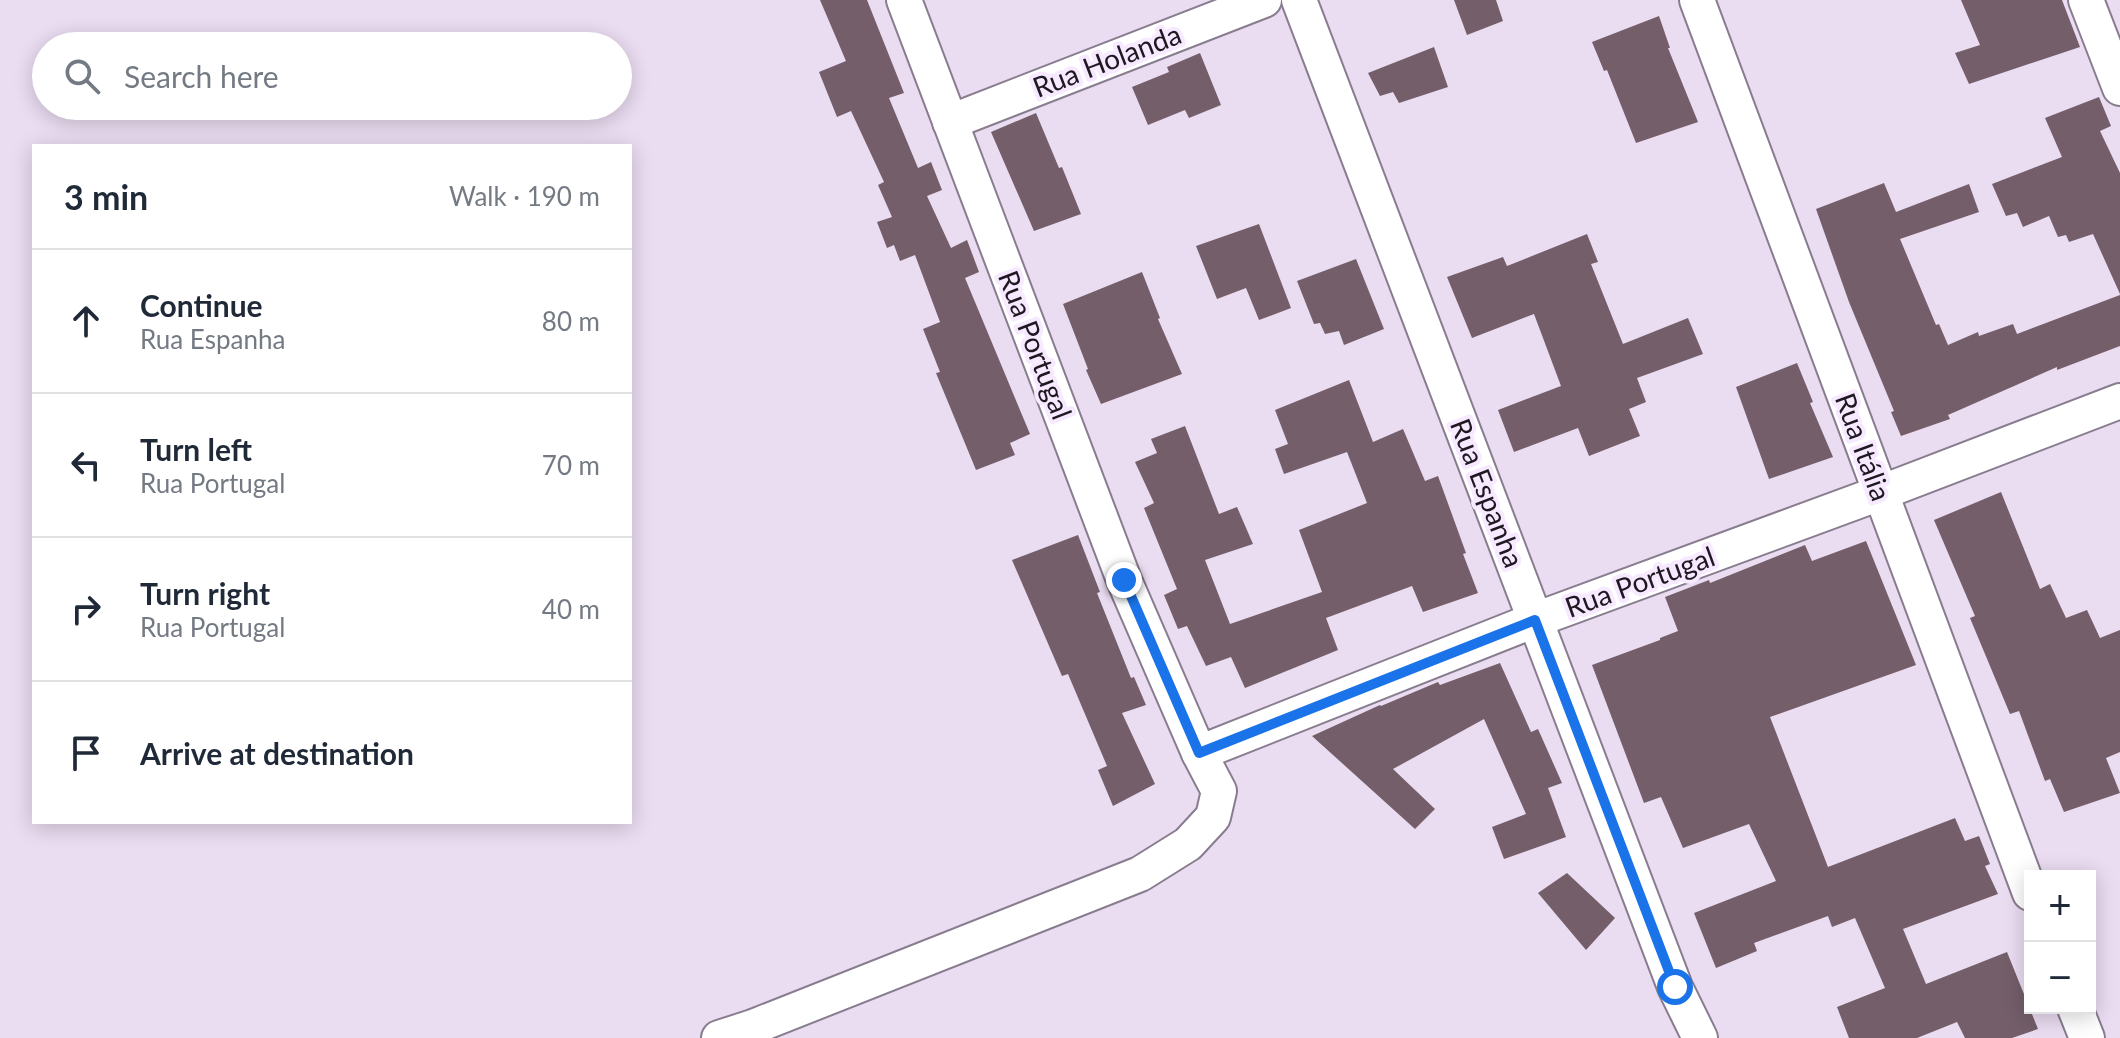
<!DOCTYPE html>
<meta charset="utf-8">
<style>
:root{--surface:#fff;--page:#f2f2f3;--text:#1f2937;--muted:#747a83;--line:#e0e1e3}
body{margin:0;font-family:Lato,sans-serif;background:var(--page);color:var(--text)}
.controls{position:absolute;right:24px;bottom:24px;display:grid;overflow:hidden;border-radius:0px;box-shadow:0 4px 20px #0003}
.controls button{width:72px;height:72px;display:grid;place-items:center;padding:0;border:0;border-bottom:2px solid var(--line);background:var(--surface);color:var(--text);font:40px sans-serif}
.stop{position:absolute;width:24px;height:24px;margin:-18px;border:6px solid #1a73e8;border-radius:50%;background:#fff}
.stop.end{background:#1a73e8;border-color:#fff;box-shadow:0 2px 8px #0008}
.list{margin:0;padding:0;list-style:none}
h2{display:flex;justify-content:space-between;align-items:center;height:104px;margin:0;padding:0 32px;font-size:34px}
h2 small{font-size:26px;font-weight:400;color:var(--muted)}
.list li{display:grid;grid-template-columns:52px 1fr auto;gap:24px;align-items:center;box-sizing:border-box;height:144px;padding:0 32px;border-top:2px solid var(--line)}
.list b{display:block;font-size:30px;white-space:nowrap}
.list p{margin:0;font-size:26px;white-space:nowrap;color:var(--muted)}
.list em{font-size:26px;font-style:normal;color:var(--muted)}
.icon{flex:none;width:44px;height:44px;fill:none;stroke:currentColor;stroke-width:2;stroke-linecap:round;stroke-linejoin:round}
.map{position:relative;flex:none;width:2120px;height:1038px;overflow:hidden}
.search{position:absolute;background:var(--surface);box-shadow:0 4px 20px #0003;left:32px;top:32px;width:600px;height:88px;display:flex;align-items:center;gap:20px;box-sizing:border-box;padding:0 28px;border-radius:44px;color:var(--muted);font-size:30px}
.panel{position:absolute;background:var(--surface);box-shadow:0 4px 20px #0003;left:32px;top:144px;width:600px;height:680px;border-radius:0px}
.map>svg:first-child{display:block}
.building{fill:#735e6a}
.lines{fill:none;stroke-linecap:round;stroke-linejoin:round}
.minor-casing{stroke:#887c8f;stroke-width:38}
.minor{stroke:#fff;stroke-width:34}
.route{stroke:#1a73e8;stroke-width:10}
.labels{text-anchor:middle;stroke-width:8;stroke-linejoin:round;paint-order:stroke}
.street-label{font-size:28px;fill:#1e1920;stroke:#f7e9ff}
</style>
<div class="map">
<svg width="2120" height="1038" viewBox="0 0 2120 1038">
<rect width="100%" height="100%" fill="#eadcf1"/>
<g class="building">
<path d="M 820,0 L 867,0 L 904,93 L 889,98 L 918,168 L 931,162 L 942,190 L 927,196 L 951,248 L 967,240 L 979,272 L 965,278 L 1030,434 L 1010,443 L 1015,455 L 976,470 L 936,373 L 940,372 L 923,329 L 940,322 L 915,255 L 900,261 L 894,245 L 887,248 L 877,222 L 892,217 L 878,185 L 884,182 L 851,111 L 837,117 L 819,72 L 846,61 Z"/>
<path d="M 1454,0 L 1496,0 L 1503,21 L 1467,35 Z"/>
<path d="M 1961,0 L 2062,0 L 2080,47 L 1969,84 L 1955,53 L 1980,45 Z"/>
<path d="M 1659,16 L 1670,48 L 1668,48 L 1698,122 L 1636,143 L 1607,70 L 1604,71 L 1592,42 Z"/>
<path d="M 1434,47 L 1448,87 L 1399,103 L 1393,92 L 1380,96 L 1368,73 Z"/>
<path d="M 1200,53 L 1221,105 L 1189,118 L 1185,110 L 1148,125 L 1132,87 L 1169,72 L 1167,67 Z"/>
<path d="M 2099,97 L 2111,126 L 2100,131 L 2120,173 L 2120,294 L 2093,234 L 2069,242 L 2066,235 L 2058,237 L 2049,216 L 2023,227 L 2017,213 L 2006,216 L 1992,184 L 2062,157 L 2045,118 Z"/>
<path d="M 1036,113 L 1059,168 L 1062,167 L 1081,214 L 1034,231 L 991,132 Z"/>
<path d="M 1884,183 L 1896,212 L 1969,184 L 1979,212 L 1900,239 L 1936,325 L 1939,324 L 1948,345 L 1978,332 L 1979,336 L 2013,324 L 2017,334 L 2120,295 L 2120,346 L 2057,370 L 2057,367 L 1948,415 L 1950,419 L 1901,436 L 1891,412 L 1894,411 L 1849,302 L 1816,209 Z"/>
<path d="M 1259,224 L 1291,308 L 1259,320 L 1246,288 L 1217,299 L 1196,246 Z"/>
<path d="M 1587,234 L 1598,262 L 1591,264 L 1623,344 L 1688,318 L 1703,354 L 1637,378 L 1646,402 L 1629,409 L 1640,436 L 1589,456 L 1578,428 L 1514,452 L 1498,410 L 1561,386 L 1534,314 L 1472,338 L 1447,277 L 1503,257 L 1507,266 Z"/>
<path d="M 1356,259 L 1384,329 L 1344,345 L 1339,331 L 1325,334 L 1320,323 L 1314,324 L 1297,281 Z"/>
<path d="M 1142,272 L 1160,318 L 1158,319 L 1182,374 L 1101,404 L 1086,370 L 1088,369 L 1063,304 Z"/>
<path d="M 1797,363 L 1813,402 L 1810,403 L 1833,457 L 1769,479 L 1736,387 Z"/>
<path d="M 1349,380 L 1373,442 L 1403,429 L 1425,481 L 1438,476 L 1466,553 L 1463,554 L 1478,593 L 1423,612 L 1412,586 L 1326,618 L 1338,650 L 1245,688 L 1231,657 L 1206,666 L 1187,626 L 1178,629 L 1164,595 L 1177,589 L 1144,508 L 1154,503 L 1135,462 L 1157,453 L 1151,439 L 1185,426 L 1219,514 L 1237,507 L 1253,544 L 1205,560 L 1230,624 L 1322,592 L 1299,530 L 1367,503 L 1347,452 L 1284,474 L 1275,449 L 1288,444 L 1275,410 Z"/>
<path d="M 2001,492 L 2040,589 L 2050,584 L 2066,618 L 2087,610 L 2100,638 L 2120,630 L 2120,752 L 2106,758 L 2120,793 L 2064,812 L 2050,779 L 2045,781 L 2019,711 L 2010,714 L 1970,618 L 1975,616 L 1934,520 Z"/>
<path d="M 1078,535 L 1100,592 L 1097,593 L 1131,678 L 1134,677 L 1146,705 L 1122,713 L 1155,784 L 1113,806 L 1098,770 L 1107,766 L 1068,674 L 1062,676 L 1012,560 Z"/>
<path d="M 1866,541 L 1916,665 L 1770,717 L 1828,867 L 1955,818 L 1965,841 L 1979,836 L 1990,864 L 1985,866 L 1998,894 L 1903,929 L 1926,984 L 2007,952 L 2038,1029 L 2012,1038 L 1965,1038 L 1957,1022 L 1917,1038 L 1849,1038 L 1837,1007 L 1885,988 L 1855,918 L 1832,927 L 1828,916 L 1754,943 L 1757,951 L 1716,968 L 1694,913 L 1776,881 L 1749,824 L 1683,848 L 1661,797 L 1644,803 L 1592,665 L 1660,640 L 1660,638 L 1678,631 L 1665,597 L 1709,580 L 1710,583 L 1805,545 L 1812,561 Z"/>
<path d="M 1500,663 L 1531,732 L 1538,729 L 1562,783 L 1548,788 L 1566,837 L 1504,859 L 1492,827 L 1526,814 L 1484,719 L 1393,769 L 1435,809 L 1415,829 L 1312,736 L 1380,705 L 1381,706 L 1438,682 L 1440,685 Z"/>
<path d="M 1567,873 L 1615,918 L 1586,950 L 1538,893 Z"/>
</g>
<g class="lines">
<g class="minor-casing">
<g id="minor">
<path d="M 904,0 L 1124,580 L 1199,753 L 1535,620 L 1880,493 L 2120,401"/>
<path d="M 1299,0 L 1675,987 L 1700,1038"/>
<path d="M 1697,0 L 2030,893"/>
<path d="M 2086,0 L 2120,88"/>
<path d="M 950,122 L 1264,0"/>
<path d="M 2075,1008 L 2087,1038"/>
<path d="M 719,1038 L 753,1027 L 1140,874 L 1188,844 L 1213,817 L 1219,791 L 1199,753"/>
</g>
</g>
<use href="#minor" class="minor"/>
</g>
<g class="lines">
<path class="route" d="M 1124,580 L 1199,753 L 1535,620 L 1675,987"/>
</g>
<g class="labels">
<g class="street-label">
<text transform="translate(1107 61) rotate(-21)" y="10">Rua Holanda</text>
<text transform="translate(1035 345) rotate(69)" y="10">Rua Portugal</text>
<text transform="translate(1863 447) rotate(70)" y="10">Rua Itália</text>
<text transform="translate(1487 493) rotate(69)" y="10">Rua Espanha</text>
<text transform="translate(1640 582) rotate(-20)" y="10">Rua Portugal</text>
</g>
</g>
</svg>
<div class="controls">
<button>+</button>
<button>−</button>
</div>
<div class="stop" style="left:1675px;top:987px"></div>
<div class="stop end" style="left:1124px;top:580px"></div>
<div class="search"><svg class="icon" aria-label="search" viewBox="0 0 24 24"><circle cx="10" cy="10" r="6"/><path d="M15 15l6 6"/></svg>Search here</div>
<section class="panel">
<h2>3 min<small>Walk · 190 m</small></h2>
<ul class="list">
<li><svg class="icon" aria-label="ahead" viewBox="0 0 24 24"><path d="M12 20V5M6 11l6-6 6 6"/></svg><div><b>Continue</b><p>Rua Espanha</p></div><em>80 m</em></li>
<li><svg class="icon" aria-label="left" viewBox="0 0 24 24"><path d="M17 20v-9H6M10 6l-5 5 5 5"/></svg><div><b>Turn left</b><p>Rua Portugal</p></div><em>70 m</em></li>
<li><svg class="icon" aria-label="right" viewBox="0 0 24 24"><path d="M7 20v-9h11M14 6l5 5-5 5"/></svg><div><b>Turn right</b><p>Rua Portugal</p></div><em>40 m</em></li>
<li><svg class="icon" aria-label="arrive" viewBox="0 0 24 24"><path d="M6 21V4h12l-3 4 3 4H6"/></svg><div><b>Arrive at destination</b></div></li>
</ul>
</section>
</div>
